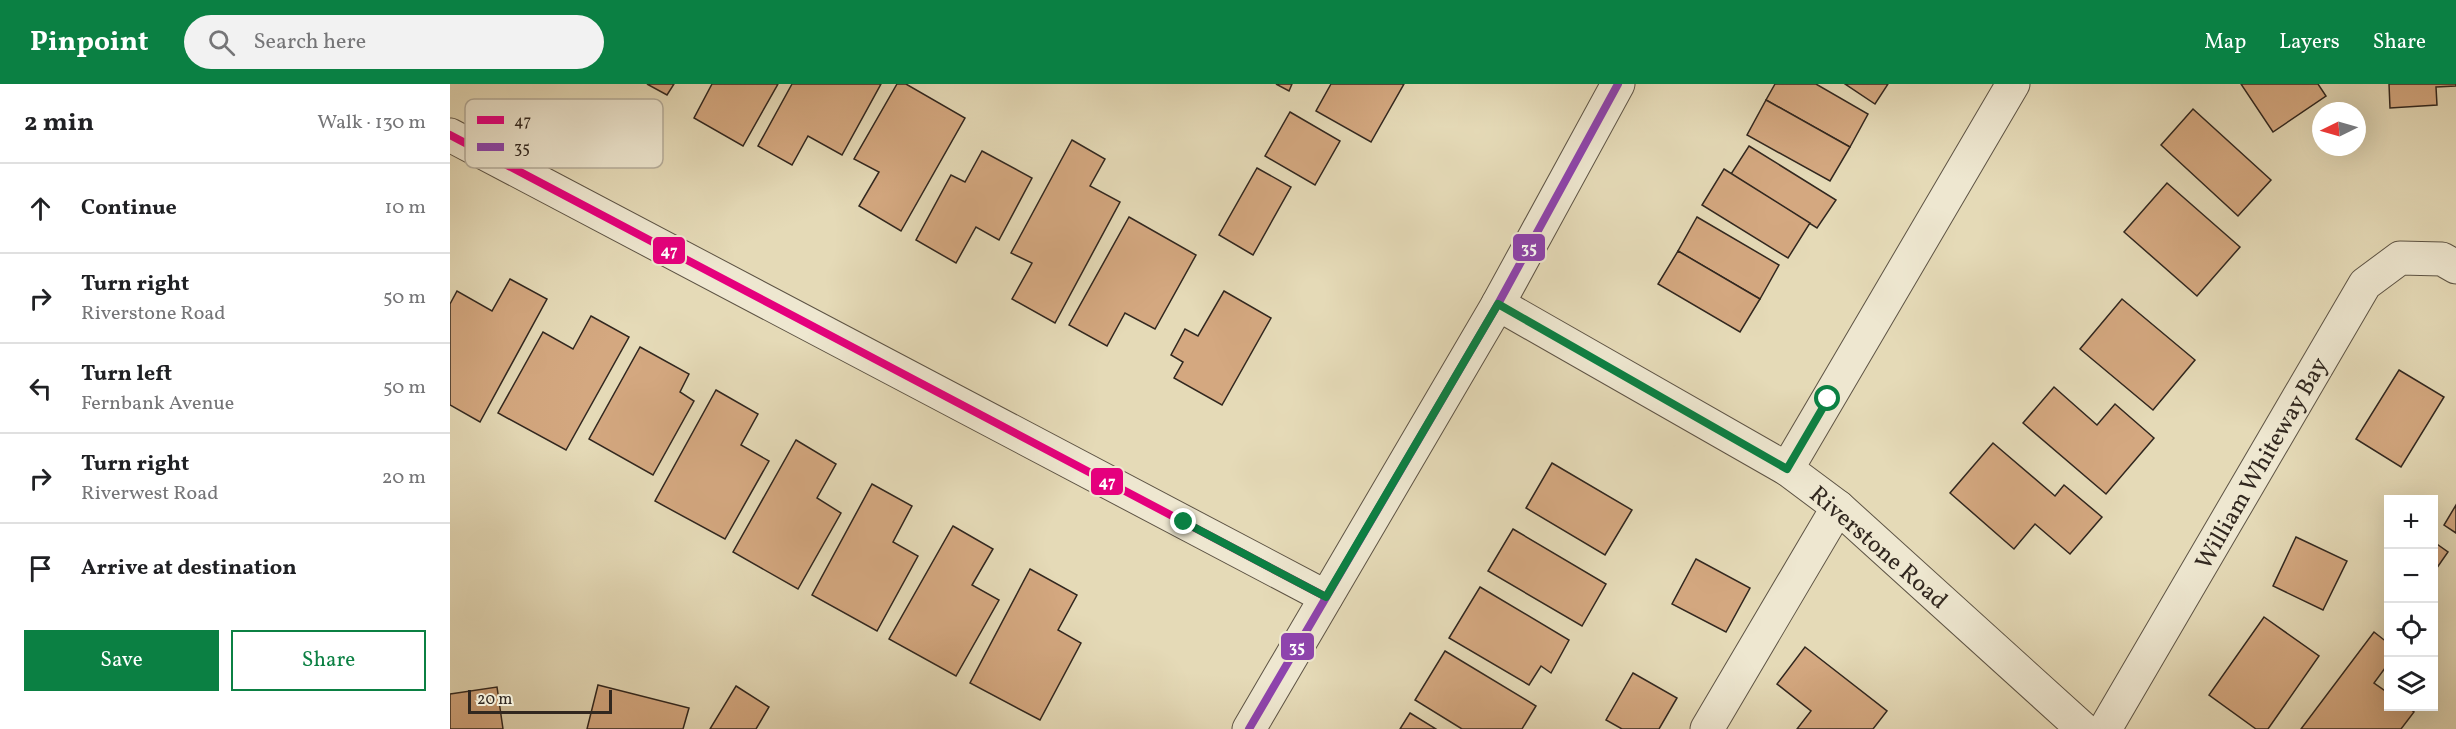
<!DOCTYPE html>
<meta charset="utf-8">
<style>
:root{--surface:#fff;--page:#f2f2f2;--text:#202124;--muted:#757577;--line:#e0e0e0;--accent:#0b8043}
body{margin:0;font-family:Vollkorn,serif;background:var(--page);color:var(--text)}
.controls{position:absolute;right:18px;bottom:18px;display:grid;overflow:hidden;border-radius:0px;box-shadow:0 6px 24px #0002}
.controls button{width:54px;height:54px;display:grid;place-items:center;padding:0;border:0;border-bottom:2px solid var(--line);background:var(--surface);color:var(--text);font:30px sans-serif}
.compass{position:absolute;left:1862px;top:18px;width:54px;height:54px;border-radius:50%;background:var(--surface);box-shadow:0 6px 24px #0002;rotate:265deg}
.scale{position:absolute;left:18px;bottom:15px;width:144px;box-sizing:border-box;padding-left:6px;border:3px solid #31271f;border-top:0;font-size:16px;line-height:21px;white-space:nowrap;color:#31271f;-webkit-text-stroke:4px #eee7d0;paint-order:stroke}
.stop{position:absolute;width:18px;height:18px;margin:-14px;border:4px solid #0b8043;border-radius:50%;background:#fff}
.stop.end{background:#0b8043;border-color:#fff;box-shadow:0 2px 6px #0008}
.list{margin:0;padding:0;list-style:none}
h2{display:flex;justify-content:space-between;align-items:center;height:78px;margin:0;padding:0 24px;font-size:26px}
h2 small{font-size:20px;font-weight:400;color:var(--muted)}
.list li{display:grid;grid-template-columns:39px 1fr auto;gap:18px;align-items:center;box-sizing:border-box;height:90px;padding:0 24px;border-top:2px solid var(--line)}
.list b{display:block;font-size:22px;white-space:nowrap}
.list p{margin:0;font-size:20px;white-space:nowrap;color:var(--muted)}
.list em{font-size:20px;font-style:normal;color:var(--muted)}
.actions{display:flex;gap:12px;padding:18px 24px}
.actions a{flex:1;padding:14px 0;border:2px solid var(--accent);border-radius:0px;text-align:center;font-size:21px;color:var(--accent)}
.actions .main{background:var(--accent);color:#fff}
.icon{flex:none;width:33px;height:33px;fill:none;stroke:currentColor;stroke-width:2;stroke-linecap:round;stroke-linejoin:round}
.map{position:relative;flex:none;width:2006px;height:645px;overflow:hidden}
header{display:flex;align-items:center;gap:36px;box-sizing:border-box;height:84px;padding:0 30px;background:var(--accent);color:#fff}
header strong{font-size:28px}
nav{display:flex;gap:33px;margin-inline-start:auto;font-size:21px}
.search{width:420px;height:54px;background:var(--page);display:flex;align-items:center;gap:15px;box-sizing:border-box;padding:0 21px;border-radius:33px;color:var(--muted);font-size:22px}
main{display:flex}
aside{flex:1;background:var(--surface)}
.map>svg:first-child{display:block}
.building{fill:#d4a880;stroke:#31271f;stroke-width:1.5}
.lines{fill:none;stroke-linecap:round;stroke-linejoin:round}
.minor-casing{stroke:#5e5445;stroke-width:35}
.minor{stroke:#eee7d0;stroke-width:33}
.bus-1-casing{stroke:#eee7d0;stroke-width:12}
.bus-2-casing{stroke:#eee7d0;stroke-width:12}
.bus-1{stroke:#e5007d;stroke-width:8}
.bus-2{stroke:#8e44ad;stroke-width:8}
.route{stroke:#0b8043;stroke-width:8}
.labels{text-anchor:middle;stroke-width:4.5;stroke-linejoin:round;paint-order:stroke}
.street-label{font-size:24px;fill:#31271f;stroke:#eee7d0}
.key{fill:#eee7d0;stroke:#b5ad9b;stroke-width:1.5}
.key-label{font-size:16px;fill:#31271f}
.line-badge{stroke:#eee7d0;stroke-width:2}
.badge-label{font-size:16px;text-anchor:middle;font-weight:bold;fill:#fff}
</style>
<header>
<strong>Pinpoint</strong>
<div class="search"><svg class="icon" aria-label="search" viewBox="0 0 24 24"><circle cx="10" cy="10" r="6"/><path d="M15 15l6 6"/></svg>Search here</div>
<nav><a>Map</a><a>Layers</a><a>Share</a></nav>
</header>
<main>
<aside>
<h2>2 min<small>Walk · 130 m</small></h2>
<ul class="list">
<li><svg class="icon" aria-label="ahead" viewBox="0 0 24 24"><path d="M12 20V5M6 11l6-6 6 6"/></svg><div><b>Continue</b></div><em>10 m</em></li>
<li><svg class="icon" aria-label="right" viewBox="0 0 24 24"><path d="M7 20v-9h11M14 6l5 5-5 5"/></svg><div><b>Turn right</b><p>Riverstone Road</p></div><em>50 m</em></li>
<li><svg class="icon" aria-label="left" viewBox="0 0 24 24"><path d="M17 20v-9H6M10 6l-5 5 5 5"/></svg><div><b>Turn left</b><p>Fernbank Avenue</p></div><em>50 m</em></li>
<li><svg class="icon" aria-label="right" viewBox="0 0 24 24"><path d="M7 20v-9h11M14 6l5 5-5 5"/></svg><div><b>Turn right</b><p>Riverwest Road</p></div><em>20 m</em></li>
<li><svg class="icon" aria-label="arrive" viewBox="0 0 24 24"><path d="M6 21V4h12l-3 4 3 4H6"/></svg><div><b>Arrive at destination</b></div></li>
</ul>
<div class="actions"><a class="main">Save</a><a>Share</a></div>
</aside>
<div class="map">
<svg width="2006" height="645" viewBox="0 0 2006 645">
<rect width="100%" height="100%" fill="#e5dab7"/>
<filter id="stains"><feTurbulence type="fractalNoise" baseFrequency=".00333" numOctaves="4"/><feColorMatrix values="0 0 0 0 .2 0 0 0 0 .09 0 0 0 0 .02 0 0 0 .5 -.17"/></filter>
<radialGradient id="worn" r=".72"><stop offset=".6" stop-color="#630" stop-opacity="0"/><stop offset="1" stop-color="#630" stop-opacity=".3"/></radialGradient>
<g class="building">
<path d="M 197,0 L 224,0 L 217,11 Z"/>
<path d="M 262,0 L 328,0 L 293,62 L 244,34 Z"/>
<path d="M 342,0 L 431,0 L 392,71 L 358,52 L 342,81 L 308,62 Z"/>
<path d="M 447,0 L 456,0 L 515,34 L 451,147 L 409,122 L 429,88 L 404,75 Z"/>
<path d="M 826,0 L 842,0 L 839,7 Z"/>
<path d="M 881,0 L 954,0 L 921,58 L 866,27 Z"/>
<path d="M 1325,0 L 1366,0 L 1418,30 L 1400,63 L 1316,16 Z"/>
<path d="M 1395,0 L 1438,0 L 1425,20 Z"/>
<path d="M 1791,0 L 1868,0 L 1876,12 L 1823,48 Z"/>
<path d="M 1939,0 L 2006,0 L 2006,2 L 1986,3 L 1987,21 L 1940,24 Z"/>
<path d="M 1316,16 L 1400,63 L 1380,97 L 1297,51 Z"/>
<path d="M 1743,25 L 1821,96 L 1788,132 L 1711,61 Z"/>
<path d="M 840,28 L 890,57 L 865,101 L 815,72 Z"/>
<path d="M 622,56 L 655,75 L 640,102 L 670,118 L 605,239 L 562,215 L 582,179 L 561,169 Z"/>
<path d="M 1299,62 L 1386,116 L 1367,144 L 1281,90 Z"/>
<path d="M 532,67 L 582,94 L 549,156 L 526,143 L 506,179 L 466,156 L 501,91 L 515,98 Z"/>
<path d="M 807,84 L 841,103 L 803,171 L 769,151 Z"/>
<path d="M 1274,85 L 1360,139 L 1338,174 L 1252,121 Z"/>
<path d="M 1717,99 L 1790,163 L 1747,212 L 1674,148 Z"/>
<path d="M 679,133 L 746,171 L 705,245 L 675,229 L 657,262 L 619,241 Z"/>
<path d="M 1247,133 L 1329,181 L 1310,215 L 1228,167 Z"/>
<path d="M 1228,167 L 1310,215 L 1290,248 L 1208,200 Z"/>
<path d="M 60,195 L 97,215 L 30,338 L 0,321 L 0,220 L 7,207 L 42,227 Z"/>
<path d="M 774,207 L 821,234 L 772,321 L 724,294 L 733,278 L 721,271 L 735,245 L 748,252 Z"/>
<path d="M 1672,215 L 1745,276 L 1703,326 L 1630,265 Z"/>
<path d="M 141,232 L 179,253 L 116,366 L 48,329 L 93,248 L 123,265 Z"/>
<path d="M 190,263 L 239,290 L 230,308 L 244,317 L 203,391 L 139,355 Z"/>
<path d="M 1949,286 L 1994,313 L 1951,383 L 1906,355 Z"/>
<path d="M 1604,303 L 1647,341 L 1665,320 L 1704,354 L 1656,410 L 1573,339 Z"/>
<path d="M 266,306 L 308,330 L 291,361 L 319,377 L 275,455 L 205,417 Z"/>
<path d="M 346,356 L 386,380 L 367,414 L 391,429 L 348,505 L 283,468 Z"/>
<path d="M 1543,359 L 1605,412 L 1614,401 L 1652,433 L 1620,470 L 1585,440 L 1564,465 L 1500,409 Z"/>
<path d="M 1102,379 L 1182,426 L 1155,471 L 1076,424 Z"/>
<path d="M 422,400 L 462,422 L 443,458 L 468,472 L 427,547 L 362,511 Z"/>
<path d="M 2006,421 L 2006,449 L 1994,441 Z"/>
<path d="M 503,442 L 543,465 L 522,501 L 549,516 L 506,592 L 439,555 Z"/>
<path d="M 1063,445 L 1156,500 L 1132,542 L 1038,487 Z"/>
<path d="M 1846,453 L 1897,477 L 1873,526 L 1823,502 Z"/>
<path d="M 1984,458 L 1998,468 L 1984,488 Z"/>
<path d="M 1246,475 L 1300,504 L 1276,548 L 1222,520 Z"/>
<path d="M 580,485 L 627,511 L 608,546 L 631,559 L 590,636 L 520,599 Z"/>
<path d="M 1030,503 L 1119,556 L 1101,589 L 1091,582 L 1079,601 L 999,554 Z"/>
<path d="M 1814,533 L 1869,572 L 1818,645 L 1806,645 L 1759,611 Z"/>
<path d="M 1924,548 L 1938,559 L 1938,580 L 1924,599 L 1938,609 L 1938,622 L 1956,622 L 1964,628 L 1951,645 L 1851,645 Z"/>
<path d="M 1355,563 L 1437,627 L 1423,645 L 1347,645 L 1361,627 L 1327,600 Z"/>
<path d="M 995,567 L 1086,622 L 1072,645 L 1012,645 L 965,616 Z"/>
<path d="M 1183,589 L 1227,614 L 1209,645 L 1172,645 L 1156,636 Z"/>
<path d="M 148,601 L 239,624 L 233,645 L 137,645 Z"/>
<path d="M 286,602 L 319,623 L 306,645 L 260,645 Z"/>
<path d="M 47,603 L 53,645 L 0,645 L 0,610 Z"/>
<path d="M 960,629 L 986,645 L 950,645 Z"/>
</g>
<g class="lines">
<g class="minor-casing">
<g id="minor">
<path d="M 0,51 L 876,513"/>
<path d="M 1048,220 L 1337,385 L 1388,423 L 1633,645"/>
<path d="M 1337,385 L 1563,0"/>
<path d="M 799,645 L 1048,220 L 1168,0"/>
<path d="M 1257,645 L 1388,423"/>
<path d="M 1655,645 L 1915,200 L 1950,174 L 1992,175 L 2006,183"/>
</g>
</g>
<use href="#minor" class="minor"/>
<g class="bus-1-casing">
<path id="bus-1" d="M 0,51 L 876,513"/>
</g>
<g class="bus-2-casing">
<path id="bus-2" d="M 799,645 L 1048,220 L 1168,0"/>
</g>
<use href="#bus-1" class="bus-1"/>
<use href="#bus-2" class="bus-2"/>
</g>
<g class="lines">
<path class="route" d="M 734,438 L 876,513 L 1048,220 L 1337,385 L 1378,315"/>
</g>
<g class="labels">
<g class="street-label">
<text transform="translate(1811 379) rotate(-60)" y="8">William Whiteway Bay</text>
<text transform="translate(1429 463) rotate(41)" y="8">Riverstone Road</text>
</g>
</g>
<rect x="15" y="15" width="198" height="69" rx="9" class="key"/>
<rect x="27" y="32" width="27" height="8" fill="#e5007d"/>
<rect x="27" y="59" width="27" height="8" fill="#8e44ad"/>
<g class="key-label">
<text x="64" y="42">47</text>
<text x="64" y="69">35</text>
</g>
<g class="line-badge">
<rect x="1062" y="149" width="34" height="29" rx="6" fill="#8e44ad"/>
<rect x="202" y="152" width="34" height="29" rx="6" fill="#e5007d"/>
<rect x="640" y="383" width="34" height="29" rx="6" fill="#e5007d"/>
<rect x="830" y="548" width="35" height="29" rx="6" fill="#8e44ad"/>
</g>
<g class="badge-label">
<text x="1079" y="169">35</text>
<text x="219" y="172">47</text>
<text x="657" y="403">47</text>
<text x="847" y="568">35</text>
</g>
<rect width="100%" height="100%" filter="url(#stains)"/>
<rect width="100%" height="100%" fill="url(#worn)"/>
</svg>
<div class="controls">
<button>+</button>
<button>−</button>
<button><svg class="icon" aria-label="locate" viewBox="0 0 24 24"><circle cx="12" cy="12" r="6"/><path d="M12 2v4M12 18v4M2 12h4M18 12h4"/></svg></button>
<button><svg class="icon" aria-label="layers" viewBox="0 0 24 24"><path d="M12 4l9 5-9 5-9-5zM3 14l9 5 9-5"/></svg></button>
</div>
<svg class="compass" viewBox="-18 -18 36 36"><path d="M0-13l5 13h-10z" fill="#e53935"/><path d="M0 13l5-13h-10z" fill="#757577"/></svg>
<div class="scale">20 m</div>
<div class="stop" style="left:1378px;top:315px"></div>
<div class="stop end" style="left:734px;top:438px"></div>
</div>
</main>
